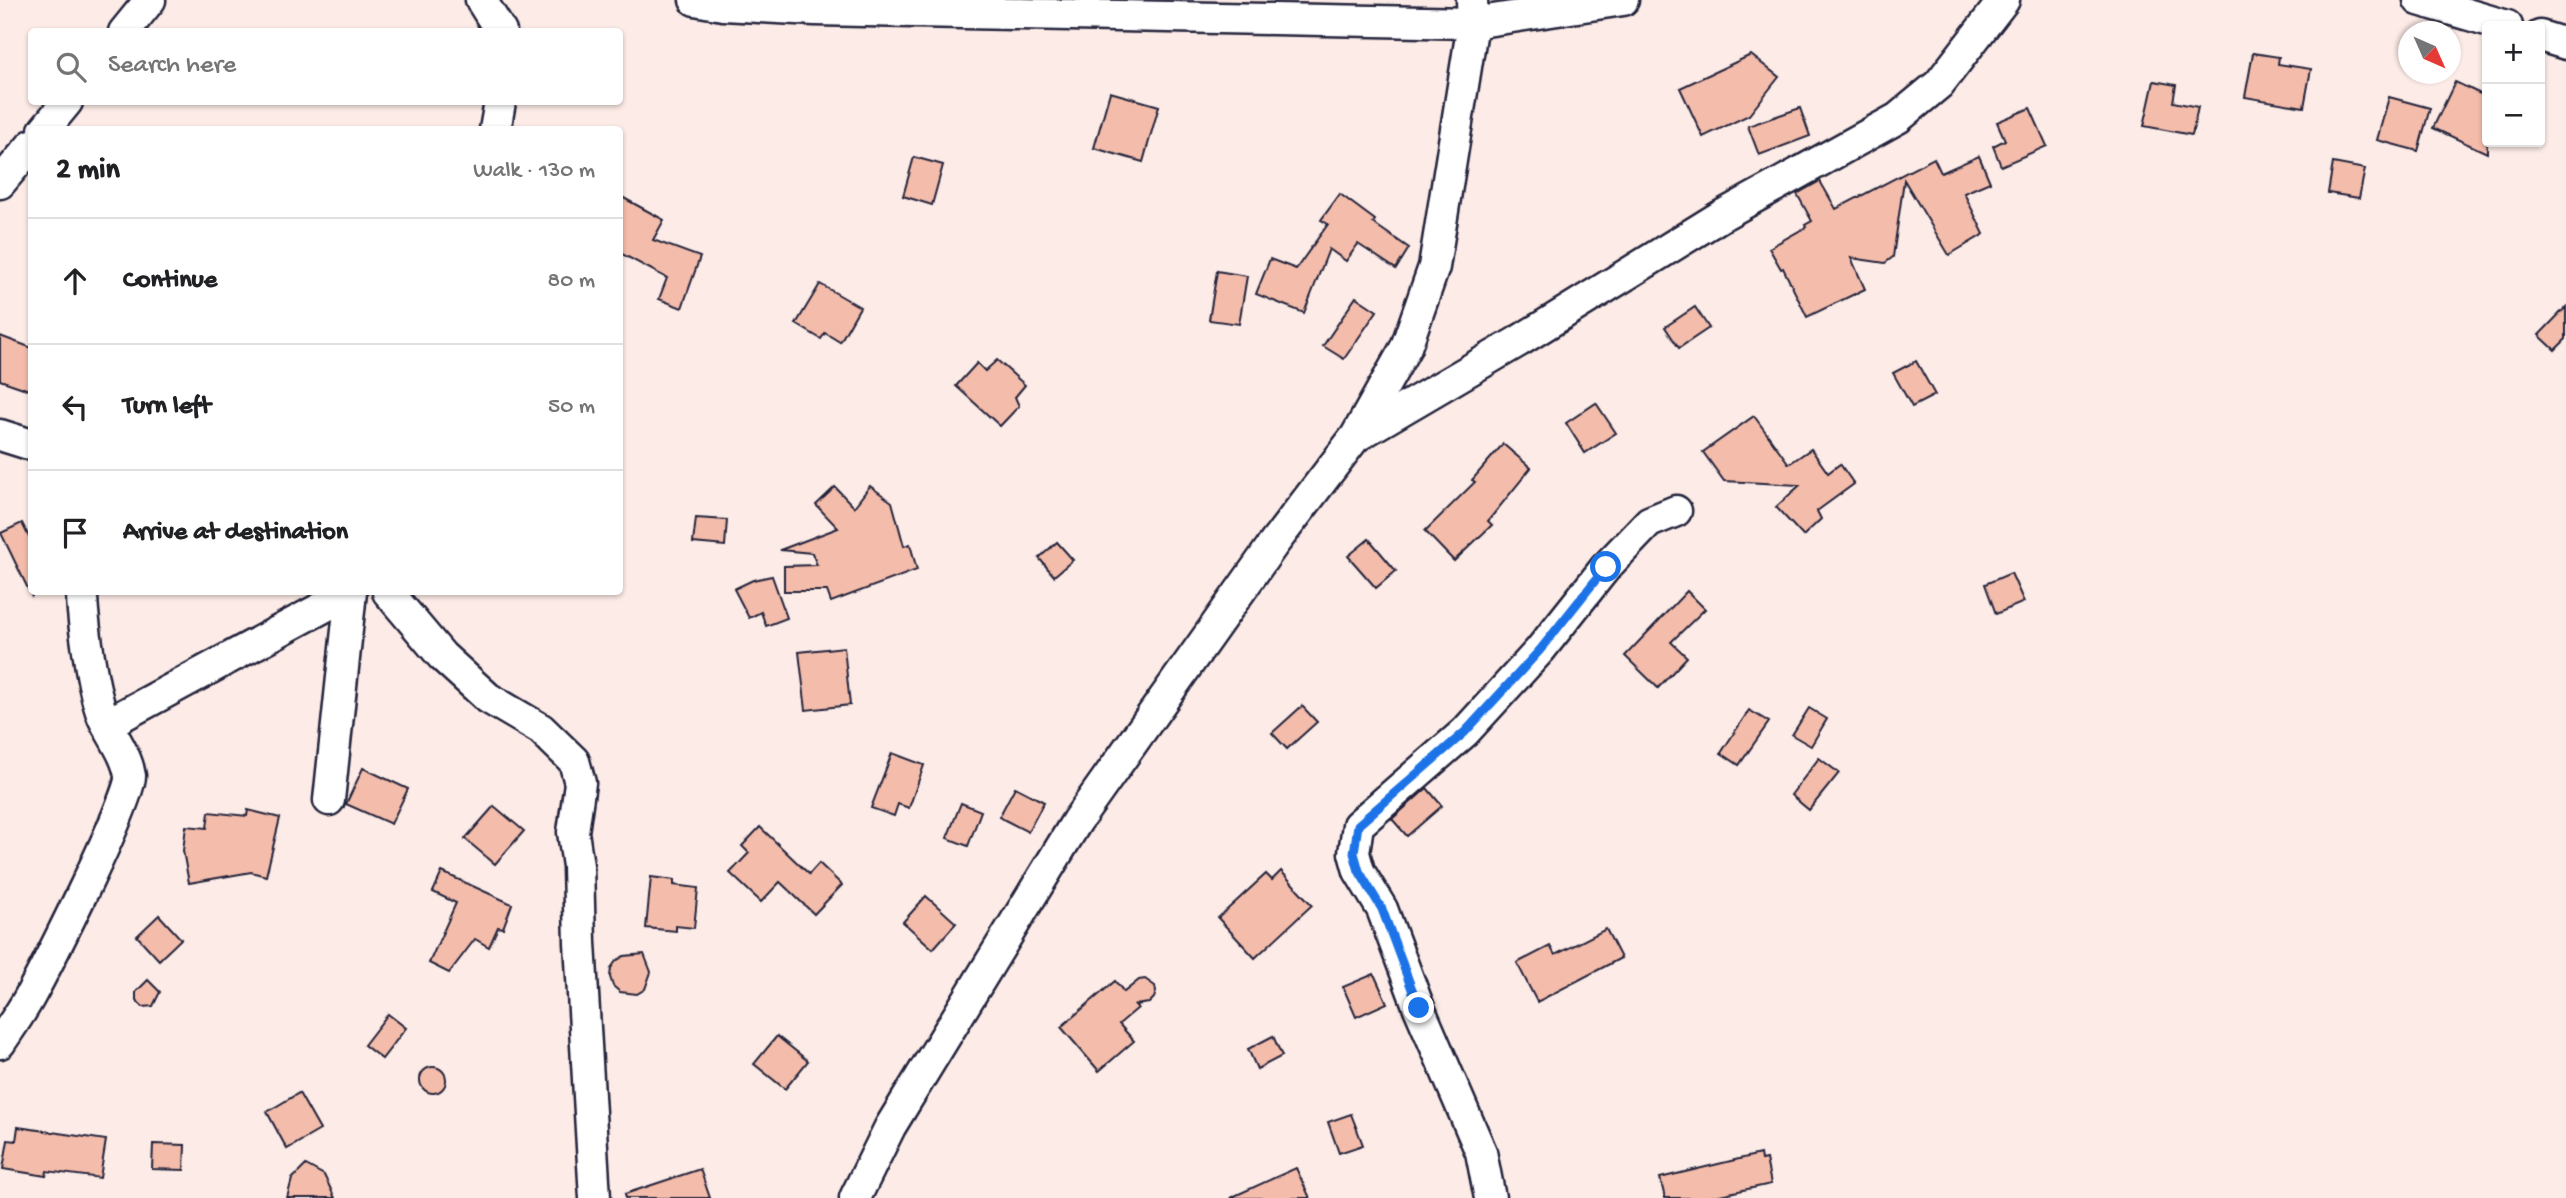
<!DOCTYPE html>
<meta charset="utf-8">
<style>
:root{--surface:#fff;--page:#f2f2f2;--text:#202124;--muted:#757577;--line:#e0e0e0}
body{margin:0;font-family:"Gochi Hand",sans-serif;background:var(--page);color:var(--text)}
.controls{position:absolute;right:21px;top:21px;display:grid;overflow:hidden;border-radius:7px;box-shadow:0 2px 5px #0004}
.controls button{width:63px;height:63px;display:grid;place-items:center;padding:0;border:0;border-bottom:2px solid var(--line);background:var(--surface);color:var(--text);font:35px sans-serif}
.compass{position:absolute;left:2398px;top:21px;width:63px;height:63px;border-radius:50%;background:var(--surface);box-shadow:0 2px 5px #0004;rotate:135deg}
.stop{position:absolute;width:21px;height:21px;margin:-16px;border:5px solid #1a73e8;border-radius:50%;background:#fff}
.stop.end{background:#1a73e8;border-color:#fff;box-shadow:0 2px 7px #0008}
.list{margin:0;padding:0;list-style:none}
h2{display:flex;justify-content:space-between;align-items:center;height:91px;margin:0;padding:0 28px;font-size:30px}
h2 small{font-size:23px;font-weight:400;color:var(--muted)}
.list li{display:grid;grid-template-columns:46px 1fr auto;gap:21px;align-items:center;box-sizing:border-box;height:126px;padding:0 28px;border-top:2px solid var(--line)}
.list b{display:block;font-size:26px;white-space:nowrap}
.list em{font-size:23px;font-style:normal;color:var(--muted)}
.icon{flex:none;width:38px;height:38px;fill:none;stroke:currentColor;stroke-width:2;stroke-linecap:round;stroke-linejoin:round}
.map{position:relative;flex:none;width:2566px;height:1198px;overflow:hidden}
.search{position:absolute;background:var(--surface);box-shadow:0 2px 5px #0004;left:28px;top:28px;width:595px;height:77px;display:flex;align-items:center;gap:18px;box-sizing:border-box;padding:0 24px;border-radius:7px;color:var(--muted);font-size:26px}
.panel{position:absolute;background:var(--surface);box-shadow:0 2px 5px #0004;left:28px;top:126px;width:595px;height:469px;border-radius:7px}
.map>svg:first-child{display:block}
.building{fill:#f4bcaa;stroke:#22223b;stroke-width:2}
.lines{fill:none;stroke-linecap:round;stroke-linejoin:round}
.minor-casing{stroke:#22223b;stroke-width:35}
.minor{stroke:#fff;stroke-width:30}
.route{stroke:#1a73e8;stroke-width:9}
</style>
<div class="map">
<svg width="2566" height="1198" viewBox="0 0 2566 1198">
<rect width="100%" height="100%" fill="#fcebe6"/>
<filter id="ink" filterUnits="userSpaceOnUse"><feTurbulence type="fractalNoise" baseFrequency=".0143" numOctaves="2"/><feDisplacementMap in="SourceGraphic" scale="14" xChannelSelector="R" yChannelSelector="G"/><feConvolveMatrix kernelMatrix="1 2 1 2 8 2 1 2 1" color-interpolation-filters="sRGB"/></filter>
<g filter="url(#ink)">
<g class="building">
<path d="M 2253,53 L 2279,57 L 2278,64 L 2311,69 L 2304,107 L 2245,97 Z"/>
<path d="M 1751,55 L 1779,77 L 1749,115 L 1703,137 L 1680,88 Z"/>
<path d="M 2154,81 L 2176,85 L 2173,102 L 2198,107 L 2192,135 L 2144,126 Z"/>
<path d="M 2455,82 L 2487,97 L 2487,153 L 2433,128 Z"/>
<path d="M 1110,92 L 1159,106 L 1143,162 L 1094,148 Z"/>
<path d="M 2389,97 L 2430,108 L 2418,151 L 2377,140 Z"/>
<path d="M 1800,108 L 1810,136 L 1759,155 L 1748,126 Z"/>
<path d="M 2030,108 L 2047,146 L 2001,166 L 1993,146 L 2005,140 L 1997,122 Z"/>
<path d="M 1979,156 L 1990,182 L 1964,193 L 1984,234 L 1949,255 L 1904,180 L 1893,257 L 1885,263 L 1851,258 L 1865,289 L 1807,317 L 1783,268 L 1781,269 L 1769,248 L 1806,227 L 1805,225 L 1812,221 L 1797,194 L 1820,181 L 1836,209 L 1934,158 L 1941,173 Z"/>
<path d="M 914,157 L 943,165 L 932,205 L 903,196 Z"/>
<path d="M 2333,163 L 2365,169 L 2359,198 L 2328,193 Z"/>
<path d="M 1340,194 L 1375,220 L 1373,223 L 1409,248 L 1396,269 L 1358,244 L 1346,261 L 1329,249 L 1304,313 L 1256,294 L 1270,259 L 1296,269 L 1328,224 L 1321,220 Z"/>
<path d="M 620,196 L 664,220 L 653,240 L 700,257 L 682,308 L 659,299 L 667,278 L 620,253 Z"/>
<path d="M 1217,271 L 1247,276 L 1239,324 L 1209,320 Z"/>
<path d="M 820,284 L 860,307 L 840,342 L 825,333 L 821,339 L 796,324 Z"/>
<path d="M 1356,297 L 1377,311 L 1344,359 L 1323,346 Z"/>
<path d="M 1695,307 L 1709,328 L 1679,348 L 1665,327 Z"/>
<path d="M 2566,307 L 2566,339 L 2555,350 L 2539,335 Z"/>
<path d="M 0,336 L 32,348 L 32,391 L 0,380 Z"/>
<path d="M 997,360 L 1025,385 L 1015,397 L 1019,406 L 1000,426 L 956,386 L 977,363 L 985,371 Z"/>
<path d="M 1916,361 L 1935,395 L 1912,407 L 1893,373 Z"/>
<path d="M 1596,403 L 1616,433 L 1585,453 L 1566,423 Z"/>
<path d="M 1754,416 L 1789,464 L 1811,449 L 1828,473 L 1840,464 L 1854,484 L 1817,511 L 1821,519 L 1803,536 L 1776,507 L 1800,485 L 1724,481 L 1703,452 Z"/>
<path d="M 1503,444 L 1531,468 L 1488,521 L 1492,525 L 1454,561 L 1425,531 L 1475,482 L 1472,480 Z"/>
<path d="M 870,486 L 892,502 L 904,546 L 910,544 L 917,570 L 831,602 L 827,591 L 784,591 L 784,566 L 817,565 L 812,553 L 780,550 L 838,528 L 816,505 L 835,487 L 854,507 Z"/>
<path d="M 696,518 L 727,520 L 725,546 L 693,543 Z"/>
<path d="M 22,523 L 32,543 L 32,597 L 1,533 Z"/>
<path d="M 1369,539 L 1396,571 L 1376,588 L 1348,556 Z"/>
<path d="M 1057,542 L 1073,560 L 1054,576 L 1039,558 Z"/>
<path d="M 2011,573 L 2024,602 L 1996,614 L 1985,584 Z"/>
<path d="M 772,576 L 787,618 L 766,626 L 761,612 L 749,618 L 734,589 L 753,580 Z"/>
<path d="M 1687,591 L 1705,609 L 1671,642 L 1687,657 L 1658,688 L 1625,656 Z"/>
<path d="M 844,647 L 850,705 L 806,710 L 799,652 Z"/>
<path d="M 1302,706 L 1317,722 L 1287,749 L 1272,733 Z"/>
<path d="M 1809,708 L 1827,719 L 1811,746 L 1792,735 Z"/>
<path d="M 1749,710 L 1769,722 L 1739,765 L 1721,753 Z"/>
<path d="M 892,753 L 924,765 L 909,808 L 898,804 L 894,816 L 871,808 Z"/>
<path d="M 1819,758 L 1839,773 L 1809,810 L 1791,795 Z"/>
<path d="M 363,768 L 408,789 L 391,824 L 346,804 Z"/>
<path d="M 1015,787 L 1044,802 L 1028,832 L 999,817 Z"/>
<path d="M 1427,788 L 1442,806 L 1407,836 L 1392,819 Z"/>
<path d="M 961,803 L 981,811 L 968,846 L 947,838 Z"/>
<path d="M 494,806 L 524,831 L 495,864 L 465,839 Z"/>
<path d="M 248,810 L 280,818 L 266,876 L 251,872 L 189,883 L 183,851 L 186,826 L 207,828 L 209,812 L 247,816 Z"/>
<path d="M 760,827 L 809,874 L 819,863 L 842,885 L 814,914 L 780,882 L 761,902 L 730,873 L 749,853 L 742,846 Z"/>
<path d="M 1281,871 L 1312,905 L 1255,958 L 1218,918 L 1266,874 L 1272,880 Z"/>
<path d="M 442,872 L 512,904 L 503,928 L 498,927 L 489,947 L 475,939 L 449,973 L 429,963 L 456,903 L 433,892 Z"/>
<path d="M 651,877 L 674,880 L 674,885 L 698,888 L 694,928 L 676,926 L 676,931 L 646,928 Z"/>
<path d="M 926,896 L 956,923 L 933,949 L 903,922 Z"/>
<path d="M 159,915 L 181,939 L 159,960 L 137,936 Z"/>
<path d="M 1606,929 L 1621,958 L 1537,1002 L 1517,963 L 1550,946 L 1555,955 Z"/>
<path d="M 644,954 L 651,972 L 645,989 L 637,994 L 620,992 L 613,986 L 610,977 L 611,968 L 616,961 L 624,956 Z"/>
<path d="M 1374,974 L 1387,1003 L 1356,1017 L 1343,987 Z"/>
<path d="M 1145,979 L 1155,986 L 1156,992 L 1154,998 L 1149,1003 L 1135,1005 L 1138,1008 L 1119,1024 L 1134,1041 L 1099,1071 L 1061,1027 L 1115,981 L 1124,992 L 1139,980 Z"/>
<path d="M 148,980 L 160,992 L 153,1006 L 143,1007 L 136,1000 L 136,992 Z"/>
<path d="M 388,1014 L 406,1028 L 382,1059 L 364,1045 Z"/>
<path d="M 777,1036 L 808,1061 L 785,1089 L 754,1064 Z"/>
<path d="M 1273,1036 L 1282,1056 L 1257,1069 L 1248,1049 Z"/>
<circle cx="433" cy="1080" r="13"/>
<path d="M 299,1093 L 320,1130 L 287,1149 L 267,1112 Z"/>
<path d="M 1351,1114 L 1363,1145 L 1339,1153 L 1328,1122 Z"/>
<path d="M 18,1127 L 106,1140 L 100,1178 L 47,1171 L 46,1176 L 3,1169 L 8,1140 L 16,1141 Z"/>
<path d="M 153,1144 L 185,1145 L 184,1170 L 152,1169 Z"/>
<path d="M 1760,1154 L 1761,1160 L 1766,1159 L 1771,1184 L 1706,1198 L 1665,1198 L 1660,1178 Z"/>
<path d="M 306,1165 L 324,1175 L 335,1198 L 287,1198 L 292,1179 Z"/>
<path d="M 1296,1168 L 1310,1198 L 1230,1198 Z"/>
<path d="M 700,1169 L 710,1198 L 626,1198 L 625,1194 Z"/>
</g>
<g class="lines">
<g class="minor-casing">
<g id="minor">
<path d="M 481,0 L 501,32"/>
<path d="M 695,0 L 723,5 L 815,10 L 1473,23 L 1623,0"/>
<path d="M 2419,0 L 2507,26"/>
<path d="M 124,32 L 150,0"/>
<path d="M 2540,36 L 2566,44"/>
<path d="M 44,130 L 67,102"/>
<path d="M 495,130 L 500,102"/>
<path d="M 0,183 L 32,145"/>
<path d="M 0,435 L 32,445"/>
<path d="M 1357,436 L 1519,341 L 1721,216 L 1898,118 L 1939,84 L 2004,0"/>
<path d="M 388,592 L 442,656 L 488,698 L 541,729 L 574,761 L 580,783 L 573,832 L 578,866 L 580,943 L 595,1198"/>
<path d="M 107,724 L 331,603 L 337,592"/>
<path d="M 329,800 L 351,592"/>
<path d="M 0,1043 C 10,1028 20,1014 29,998 C 45,969 132,798 130,776 C 127,755 112,736 103,717 C 93,692 82,619 82,592"/>
<path d="M 855,1198 L 890,1127 L 1077,821 L 1272,546 L 1356,436 L 1406,347 L 1434,267 L 1473,23 L 1472,0"/>
<path d="M 1490,1198 L 1481,1152 L 1419,1008 L 1382,909 L 1359,871 L 1354,853 L 1358,825 L 1465,732 L 1540,650 L 1606,567 L 1649,522 L 1676,511"/>
</g>
</g>
<use href="#minor" class="minor"/>
</g>
</g>
<g class="lines" filter="url(#ink)">
<path class="route" d="M 1419,1008 L 1382,909 L 1359,871 L 1354,853 L 1358,825 L 1465,732 L 1540,650 L 1606,567"/>
</g>
</svg>
<div class="controls">
<button>+</button>
<button>−</button>
</div>
<svg class="compass" viewBox="-18 -18 36 36"><path d="M0-13l5 13h-10z" fill="#e53935"/><path d="M0 13l5-13h-10z" fill="#757577"/></svg>
<div class="stop" style="left:1606px;top:567px"></div>
<div class="stop end" style="left:1419px;top:1008px"></div>
<div class="search"><svg class="icon" aria-label="search" viewBox="0 0 24 24"><circle cx="10" cy="10" r="6"/><path d="M15 15l6 6"/></svg>Search here</div>
<section class="panel">
<h2>2 min<small>Walk · 130 m</small></h2>
<ul class="list">
<li><svg class="icon" aria-label="ahead" viewBox="0 0 24 24"><path d="M12 20V5M6 11l6-6 6 6"/></svg><div><b>Continue</b></div><em>80 m</em></li>
<li><svg class="icon" aria-label="left" viewBox="0 0 24 24"><path d="M17 20v-9H6M10 6l-5 5 5 5"/></svg><div><b>Turn left</b></div><em>50 m</em></li>
<li><svg class="icon" aria-label="arrive" viewBox="0 0 24 24"><path d="M6 21V4h12l-3 4 3 4H6"/></svg><div><b>Arrive at destination</b></div></li>
</ul>
</section>
</div>
